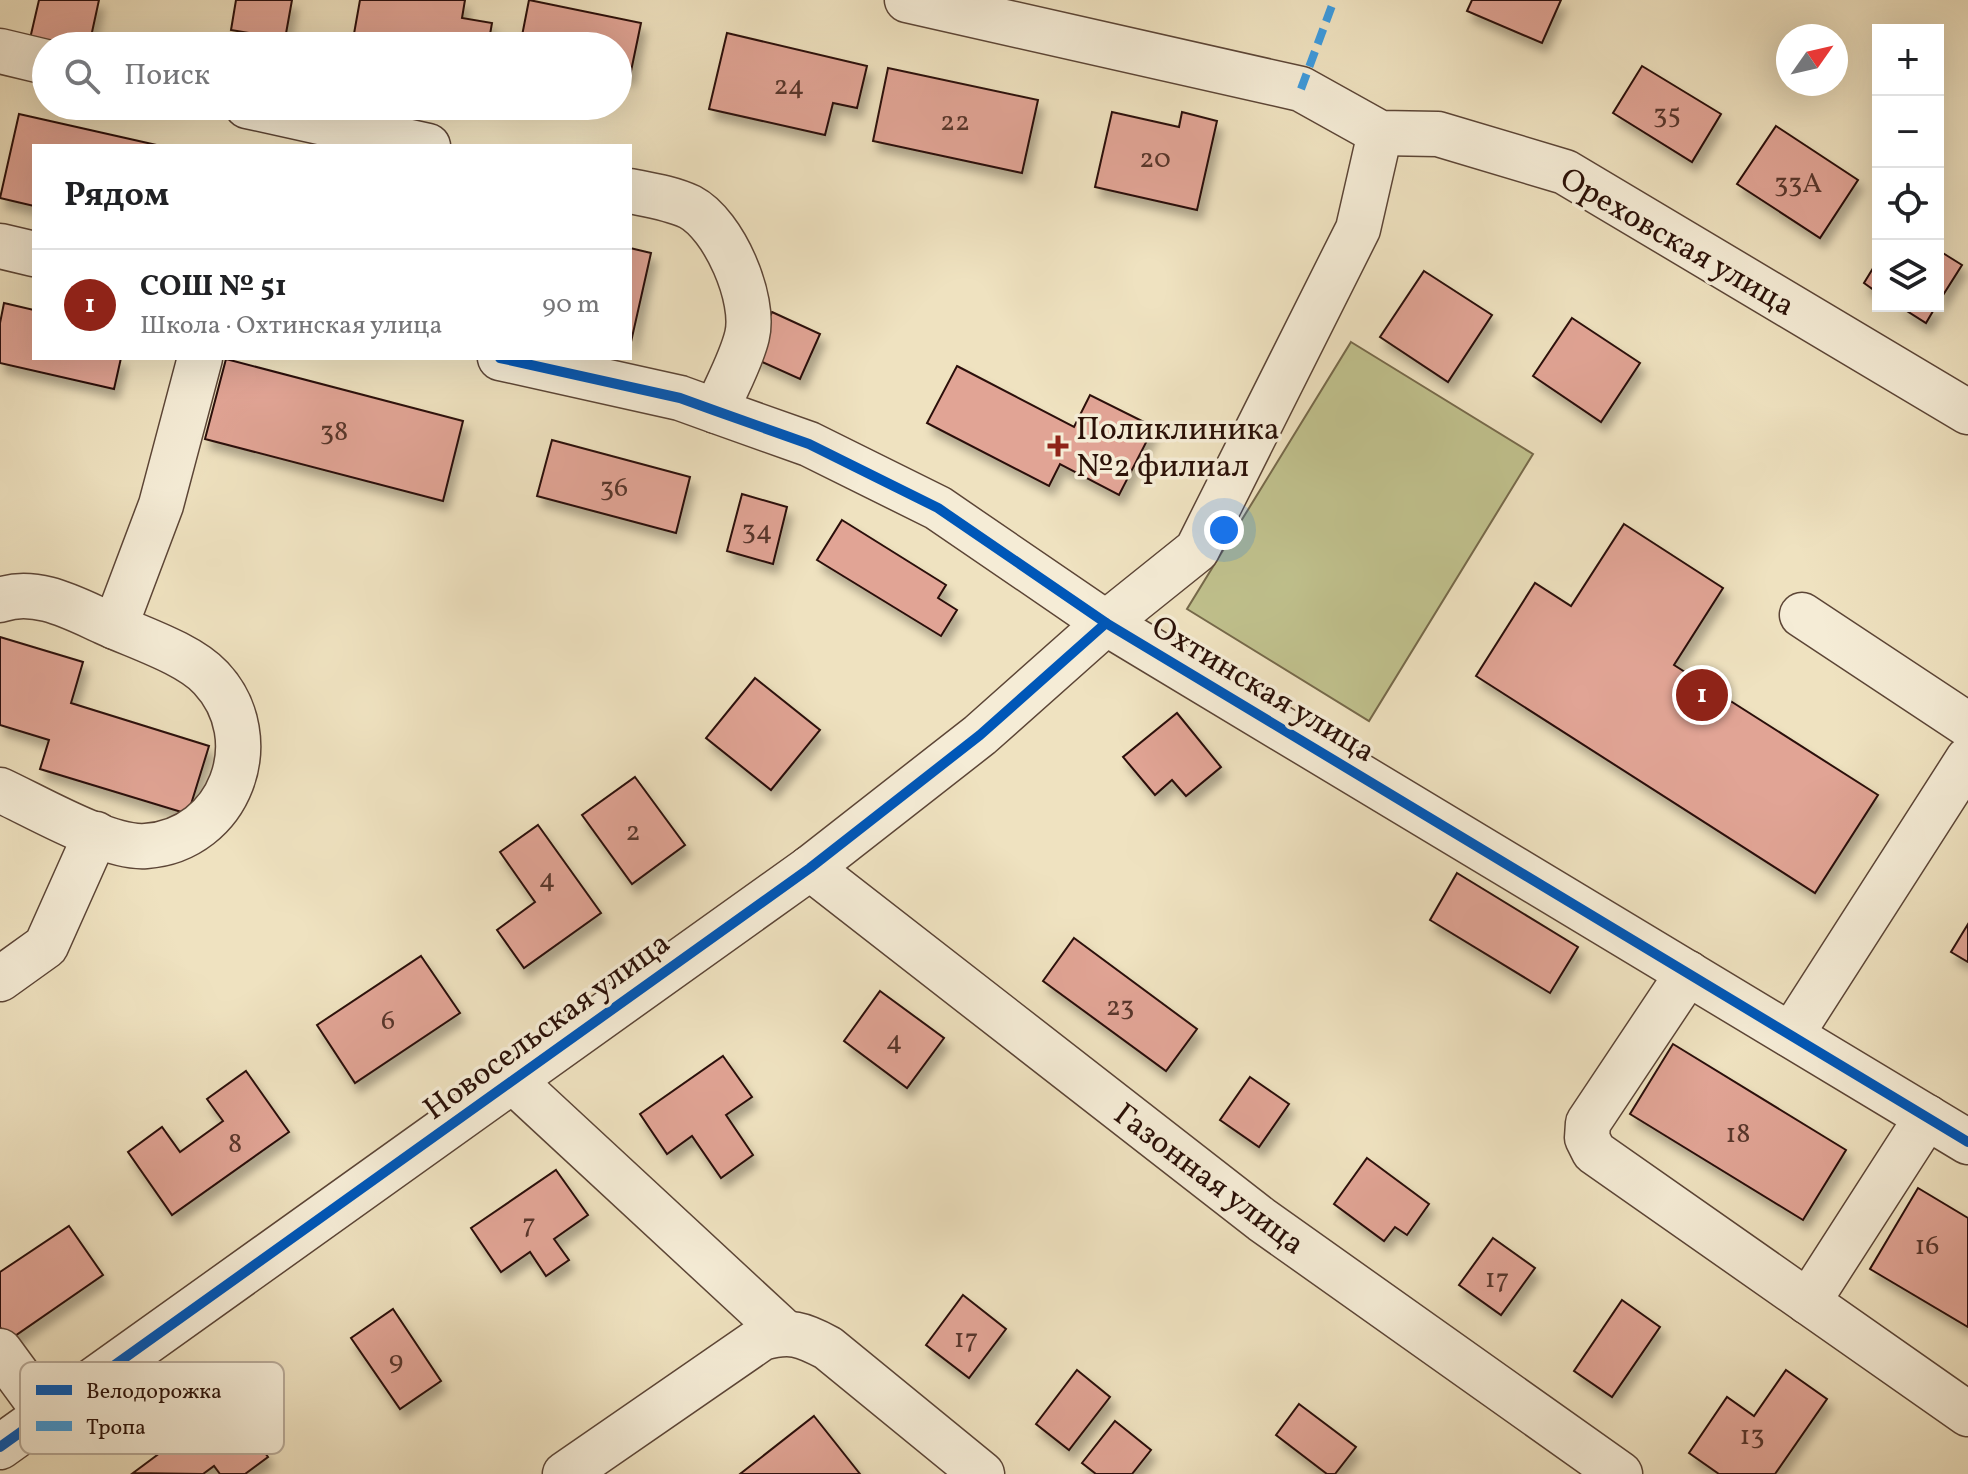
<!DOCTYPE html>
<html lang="ru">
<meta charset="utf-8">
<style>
:root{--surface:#fff;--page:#f2f2f2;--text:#202124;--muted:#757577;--line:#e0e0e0;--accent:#8f2418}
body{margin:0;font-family:Vollkorn,serif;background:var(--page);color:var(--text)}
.controls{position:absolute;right:24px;top:24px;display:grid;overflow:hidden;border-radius:0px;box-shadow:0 8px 32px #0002}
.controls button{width:72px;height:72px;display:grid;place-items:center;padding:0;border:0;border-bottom:2px solid var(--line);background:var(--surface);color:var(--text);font:40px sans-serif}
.compass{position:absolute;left:1776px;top:24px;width:72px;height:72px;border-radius:50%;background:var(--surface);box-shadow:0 8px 32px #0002;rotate:56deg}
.you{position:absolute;left:1224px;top:530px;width:28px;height:28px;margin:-20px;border:6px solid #fff;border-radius:50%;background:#1a73e8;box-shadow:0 0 0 12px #1a73e833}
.badge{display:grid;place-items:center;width:52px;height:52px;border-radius:50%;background:var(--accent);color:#fff;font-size:26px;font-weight:700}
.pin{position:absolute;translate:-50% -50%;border:4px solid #fff;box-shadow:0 2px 8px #0006}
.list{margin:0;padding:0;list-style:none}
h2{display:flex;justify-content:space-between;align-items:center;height:104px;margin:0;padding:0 32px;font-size:34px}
h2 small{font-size:26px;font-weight:400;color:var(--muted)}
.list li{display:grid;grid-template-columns:52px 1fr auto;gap:24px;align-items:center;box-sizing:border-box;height:112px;padding:0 32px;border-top:2px solid var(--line)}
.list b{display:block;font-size:30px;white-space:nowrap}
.list p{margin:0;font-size:26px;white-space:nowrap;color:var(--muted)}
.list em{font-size:26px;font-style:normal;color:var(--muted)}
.icon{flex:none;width:44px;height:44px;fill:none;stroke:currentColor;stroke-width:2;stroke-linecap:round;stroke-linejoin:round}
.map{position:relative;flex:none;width:1968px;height:1474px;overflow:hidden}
.search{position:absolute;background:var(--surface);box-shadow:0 8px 32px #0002;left:32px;top:32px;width:600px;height:88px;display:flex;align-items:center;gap:20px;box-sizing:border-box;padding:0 28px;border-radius:44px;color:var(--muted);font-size:30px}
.panel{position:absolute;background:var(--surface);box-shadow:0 8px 32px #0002;left:32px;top:144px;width:600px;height:216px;border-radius:0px}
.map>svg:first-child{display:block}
.green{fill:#c0c18d;stroke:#76694a;stroke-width:2}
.building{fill:#e1a495;stroke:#2b1108;stroke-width:2;filter:url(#shadow)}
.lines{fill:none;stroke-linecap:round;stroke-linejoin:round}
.minor-casing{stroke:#5c4536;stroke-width:47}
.minor{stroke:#f5ecd6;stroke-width:44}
.quiet{stroke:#3d9add;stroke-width:8;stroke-dasharray:16 8;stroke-linecap:butt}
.cycleway-casing{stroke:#f5ecd6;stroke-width:15}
.cycleway{stroke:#0057b8;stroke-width:10}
.poi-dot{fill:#8f2418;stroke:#f5ecd6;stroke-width:3}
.labels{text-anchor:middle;stroke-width:7;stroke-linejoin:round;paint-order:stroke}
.number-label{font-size:28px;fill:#58362b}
.street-label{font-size:32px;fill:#2b1108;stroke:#f5ecd6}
.poi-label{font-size:32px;fill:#2b1108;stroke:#f5ecd6;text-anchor:start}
.key{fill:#f5ecd6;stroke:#b8aa98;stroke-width:2}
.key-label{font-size:22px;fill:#2b1108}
</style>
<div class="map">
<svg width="1968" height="1474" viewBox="0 0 1968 1474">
<defs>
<filter id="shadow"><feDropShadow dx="5" dy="9" stdDeviation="4" flood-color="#0004"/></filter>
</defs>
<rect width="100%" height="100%" fill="#efe2c0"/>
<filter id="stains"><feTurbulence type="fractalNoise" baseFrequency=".0025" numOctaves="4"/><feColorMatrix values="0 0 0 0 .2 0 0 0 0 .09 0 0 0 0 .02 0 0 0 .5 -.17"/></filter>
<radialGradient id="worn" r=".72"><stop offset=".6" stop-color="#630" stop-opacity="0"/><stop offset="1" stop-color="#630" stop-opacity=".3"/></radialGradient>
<path class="green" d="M 1351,342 L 1533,454 L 1369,721 L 1187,609 Z"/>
<g class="building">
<path d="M 39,0 L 99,0 L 89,46 L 29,43 Z"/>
<path d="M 236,0 L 292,0 L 285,39 L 231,30 Z"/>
<path d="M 360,0 L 465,0 L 462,18 L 492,23 L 488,46 L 352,45 Z"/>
<path d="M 529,0 L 641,23 L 630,76 L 618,74 L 618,46 L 520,46 Z"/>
<path d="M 1472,0 L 1561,0 L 1542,43 L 1467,11 Z"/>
<path d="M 727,33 L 867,66 L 857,108 L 833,103 L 825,135 L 709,109 Z"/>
<path d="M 1642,66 L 1721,114 L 1692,162 L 1613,113 Z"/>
<path d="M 888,68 L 1038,100 L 1022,173 L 873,141 Z"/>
<path d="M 1112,112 L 1179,127 L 1182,112 L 1217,121 L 1197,210 L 1095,187 Z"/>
<path d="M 19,114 L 161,146 L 34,146 L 34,206 L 0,198 Z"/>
<path d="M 1776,126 L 1858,180 L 1820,238 L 1737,184 Z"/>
<path d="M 630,248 L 651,253 L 631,342 L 630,342 Z"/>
<path d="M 1938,250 L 1962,265 L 1938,303 Z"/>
<path d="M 1878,260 L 1878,293 L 1864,283 Z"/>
<path d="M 1424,271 L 1492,315 L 1448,382 L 1380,337 Z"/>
<path d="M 4,303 L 34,310 L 34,358 L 121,358 L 114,389 L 0,363 L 0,323 Z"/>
<path d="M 1899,306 L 1936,306 L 1926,323 Z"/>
<path d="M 772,312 L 820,334 L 800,379 L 751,357 Z"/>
<path d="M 1572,318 L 1640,363 L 1601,422 L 1533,376 Z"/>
<path d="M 226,359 L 463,421 L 443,501 L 205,439 Z"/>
<path d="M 957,366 L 1074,427 L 1090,395 L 1154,427 L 1119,495 L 1060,464 L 1049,486 L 927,423 Z"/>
<path d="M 552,440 L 690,477 L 676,533 L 537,496 Z"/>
<path d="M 742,494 L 787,507 L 773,564 L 727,551 Z"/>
<path d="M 842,520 L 946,585 L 938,598 L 957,610 L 941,636 L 817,560 Z"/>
<path d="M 1624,524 L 1723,588 L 1674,665 L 1878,795 L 1815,893 L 1476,676 L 1535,583 L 1571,606 Z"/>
<path d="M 0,637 L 83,662 L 71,703 L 209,746 L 188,814 L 40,769 L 49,740 L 0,725 Z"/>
<path d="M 755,678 L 820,730 L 771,790 L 706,738 Z"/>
<path d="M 1177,713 L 1221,767 L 1186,796 L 1172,780 L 1155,795 L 1123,757 Z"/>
<path d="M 635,777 L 685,845 L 632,884 L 582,815 Z"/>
<path d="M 538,825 L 601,913 L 524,968 L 497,930 L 535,902 L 500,852 Z"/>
<path d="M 1457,873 L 1578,947 L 1550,993 L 1430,920 Z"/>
<path d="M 1968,924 L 1968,962 L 1951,952 Z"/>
<path d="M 1074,938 L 1197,1029 L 1166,1071 L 1043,981 Z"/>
<path d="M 421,956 L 460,1013 L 355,1083 L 317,1025 Z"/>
<path d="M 880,991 L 944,1038 L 907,1088 L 844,1041 Z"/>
<path d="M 1673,1044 L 1846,1150 L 1803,1220 L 1630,1114 Z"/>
<path d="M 723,1056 L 752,1097 L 726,1115 L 753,1155 L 721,1178 L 692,1136 L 667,1154 L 640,1114 Z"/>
<path d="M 246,1071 L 289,1132 L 172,1215 L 128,1152 L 162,1127 L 180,1152 L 223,1121 L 207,1099 Z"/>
<path d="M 1250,1077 L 1289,1104 L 1259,1147 L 1220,1120 Z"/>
<path d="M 1367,1158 L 1429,1204 L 1407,1235 L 1395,1227 L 1384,1241 L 1334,1204 Z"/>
<path d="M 556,1170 L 588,1215 L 554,1239 L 569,1260 L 546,1276 L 530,1252 L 501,1272 L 471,1228 Z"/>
<path d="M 1918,1188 L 1968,1218 L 1968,1327 L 1870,1269 Z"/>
<path d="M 69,1226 L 103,1275 L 9,1340 L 0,1327 L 0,1272 Z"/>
<path d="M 1493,1238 L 1535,1268 L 1501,1315 L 1459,1285 Z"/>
<path d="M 963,1295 L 1006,1329 L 969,1378 L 926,1345 Z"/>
<path d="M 1622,1300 L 1660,1327 L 1612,1397 L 1574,1371 Z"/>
<path d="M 393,1309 L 441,1381 L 400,1409 L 351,1338 Z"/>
<path d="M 1077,1370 L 1110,1397 L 1069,1450 L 1036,1424 Z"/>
<path d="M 1786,1370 L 1827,1399 L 1775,1474 L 1719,1474 L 1689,1453 L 1727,1397 L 1754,1416 Z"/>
<path d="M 238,1395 L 253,1416 L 243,1423 L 268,1457 L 245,1474 L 220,1474 L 214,1466 L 203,1474 L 133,1473 Z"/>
<path d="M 1299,1404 L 1356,1447 L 1335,1474 L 1327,1474 L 1276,1435 Z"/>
<path d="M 814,1416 L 860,1474 L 740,1474 Z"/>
<path d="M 1115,1421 L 1151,1450 L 1132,1474 L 1096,1474 L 1082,1463 Z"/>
</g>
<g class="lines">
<g class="minor-casing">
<g id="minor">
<path d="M 907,0 L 1301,89 L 1380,133 L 1438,134 L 1565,172 L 1968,412"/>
<path d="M 0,51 L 46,62"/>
<path d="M 247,106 L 428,146"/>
<path d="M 630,191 C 650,195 671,198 690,207 C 724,225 756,299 747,336 C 741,361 726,387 716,411"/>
<path d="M 0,246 L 34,254"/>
<path d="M 500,358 L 680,398 L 716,411 L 809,444 L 938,508 L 1106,623 L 1968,1142"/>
<path d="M 0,600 C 35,587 73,608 104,622 C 136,637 188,653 211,678 C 268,739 230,840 146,846 C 108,849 37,807 0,790"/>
<path d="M 1802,615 L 1968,725"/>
<path d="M 115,627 L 161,505 L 200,358"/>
<path d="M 810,868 L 1262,1220 L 1620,1474"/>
<path d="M 1688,973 L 1588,1123 L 1587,1138 L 1594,1152 L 1968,1414"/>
<path d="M 0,979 L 46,946 L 96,834"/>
<path d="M 1791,1035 L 1968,759"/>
<path d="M 513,1081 L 784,1332"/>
<path d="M 1808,1302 L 1927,1117"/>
<path d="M 0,1351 L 47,1415"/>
<path d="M 0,1447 L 810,868 L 980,735 L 1106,623 L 1197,550 L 1358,229 L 1380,133"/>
<path d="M 565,1474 L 762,1338 C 790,1330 802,1334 828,1348 L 982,1474"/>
</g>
</g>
<use href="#minor" class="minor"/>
<path class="quiet" d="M 1301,89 L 1334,0"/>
<g class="cycleway-casing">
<g id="cycleway">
<path d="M 500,358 L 680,398 L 716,411 L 809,444 L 938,508 L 1106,623 L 1968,1142"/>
<path d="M 0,1447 L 810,868 L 980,735 L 1106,623"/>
</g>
</g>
<use href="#cycleway" class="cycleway"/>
</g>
<path class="poi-dot" d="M1054 434h8v8h8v8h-8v8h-8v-8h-8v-8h8z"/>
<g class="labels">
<g class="number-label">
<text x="789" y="94">24</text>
<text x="1667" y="123">35</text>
<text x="955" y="130">22</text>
<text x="1155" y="167">20</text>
<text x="1798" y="192">33А</text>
<text x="334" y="440">38</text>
<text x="614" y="496">36</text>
<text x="757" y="539">34</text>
<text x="633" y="840">2</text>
<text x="547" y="887">4</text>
<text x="1120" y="1015">23</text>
<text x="388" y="1029">6</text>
<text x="894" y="1049">4</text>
<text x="1738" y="1142">18</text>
<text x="235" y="1152">8</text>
<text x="529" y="1232">7</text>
<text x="1927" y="1254">16</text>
<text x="1497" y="1287">17</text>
<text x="966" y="1347">17</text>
<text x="396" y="1369">9</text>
<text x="1752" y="1444">13</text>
</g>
<g class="street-label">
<text transform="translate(1678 241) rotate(30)" y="11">Ореховская улица</text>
<text transform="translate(1264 688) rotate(31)" y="11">Охтинская улица</text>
<text transform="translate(546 1025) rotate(-36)" y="11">Новосельская улица</text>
<text transform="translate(1210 1178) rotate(37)" y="11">Газонная улица</text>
</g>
<g class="poi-label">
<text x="1076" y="439">Поликлиника<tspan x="1076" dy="37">№2 филиал</tspan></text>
</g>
</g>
<rect x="20" y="1362" width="264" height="92" rx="12" class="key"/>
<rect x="36" y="1385" width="36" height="10" fill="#0057b8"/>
<rect x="36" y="1421" width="36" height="10" fill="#3d9add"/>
<g class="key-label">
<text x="86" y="1398">Велодорожка</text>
<text x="86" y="1434">Тропа</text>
</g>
<rect width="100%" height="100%" filter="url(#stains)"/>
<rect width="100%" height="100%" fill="url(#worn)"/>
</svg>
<div class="controls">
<button>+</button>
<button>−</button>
<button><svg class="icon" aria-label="locate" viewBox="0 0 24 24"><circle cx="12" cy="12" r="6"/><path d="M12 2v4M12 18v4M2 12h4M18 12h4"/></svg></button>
<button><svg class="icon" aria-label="layers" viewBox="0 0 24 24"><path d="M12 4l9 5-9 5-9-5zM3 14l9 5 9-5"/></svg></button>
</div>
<svg class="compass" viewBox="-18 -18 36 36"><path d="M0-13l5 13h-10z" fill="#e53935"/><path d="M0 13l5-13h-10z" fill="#757577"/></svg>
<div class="you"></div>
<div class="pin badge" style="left:1702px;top:695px">1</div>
<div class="search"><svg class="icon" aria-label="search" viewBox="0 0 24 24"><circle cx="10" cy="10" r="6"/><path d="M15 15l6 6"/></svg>Поиск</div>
<section class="panel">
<h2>Рядом<small></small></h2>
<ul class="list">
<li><span class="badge">1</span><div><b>СОШ № 51</b><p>Школа · Охтинская улица</p></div><em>90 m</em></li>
</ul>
</section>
</div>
